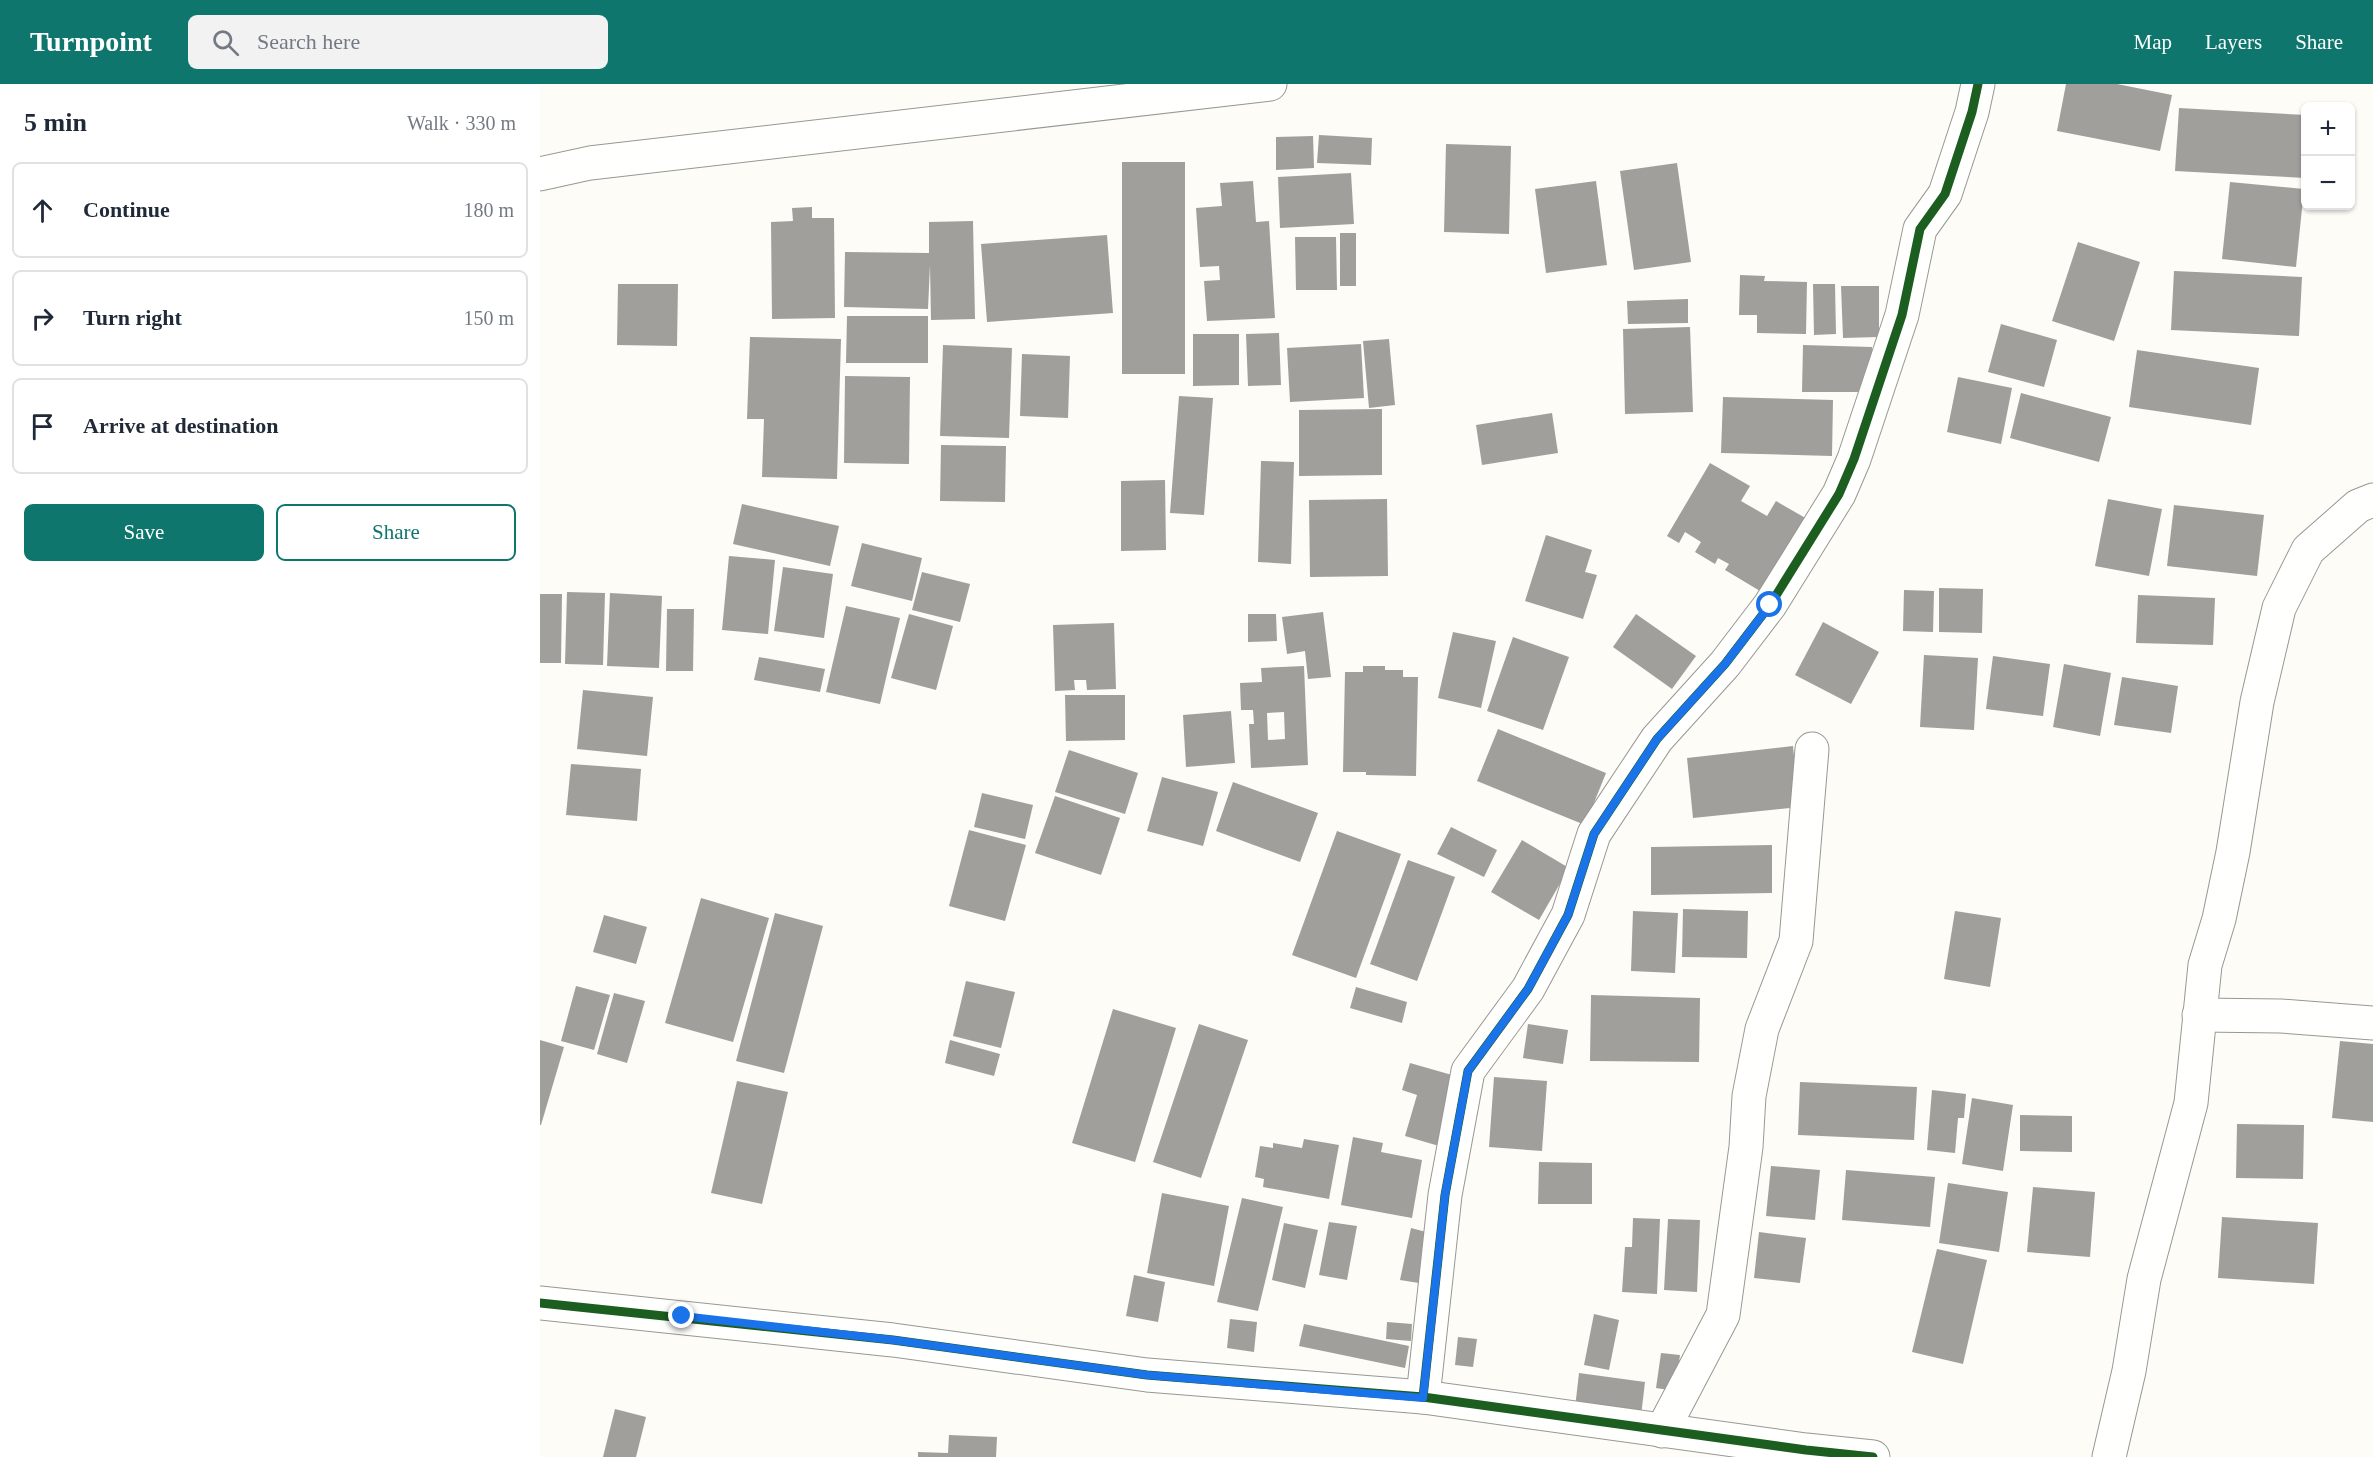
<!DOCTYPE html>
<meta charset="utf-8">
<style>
:root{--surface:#fff;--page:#f2f2f3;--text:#1f2937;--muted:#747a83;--line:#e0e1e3;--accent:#0f766e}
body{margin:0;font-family:"Times New Roman",serif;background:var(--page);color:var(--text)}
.controls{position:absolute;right:18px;top:18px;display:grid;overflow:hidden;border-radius:9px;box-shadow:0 2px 4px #0004}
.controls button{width:54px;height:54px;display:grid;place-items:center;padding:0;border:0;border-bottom:2px solid var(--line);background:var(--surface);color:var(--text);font:30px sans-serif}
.stop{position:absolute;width:18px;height:18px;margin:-14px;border:4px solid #1a73e8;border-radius:50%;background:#fff}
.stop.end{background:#1a73e8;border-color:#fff;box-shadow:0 2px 6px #0008}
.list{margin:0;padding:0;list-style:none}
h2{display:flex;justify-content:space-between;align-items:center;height:78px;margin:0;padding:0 24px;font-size:26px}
h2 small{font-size:20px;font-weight:400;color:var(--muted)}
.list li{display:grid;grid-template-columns:39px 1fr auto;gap:18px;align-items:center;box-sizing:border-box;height:96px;margin:0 12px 12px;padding:0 12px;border:2px solid var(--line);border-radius:9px}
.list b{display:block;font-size:22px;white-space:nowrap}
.list em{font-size:20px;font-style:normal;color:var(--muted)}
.actions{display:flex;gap:12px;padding:18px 24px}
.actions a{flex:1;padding:14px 0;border:2px solid var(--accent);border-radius:9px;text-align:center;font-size:21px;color:var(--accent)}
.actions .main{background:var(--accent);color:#fff}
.icon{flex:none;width:33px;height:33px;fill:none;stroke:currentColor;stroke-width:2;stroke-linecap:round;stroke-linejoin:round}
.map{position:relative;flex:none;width:1833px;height:1373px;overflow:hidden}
header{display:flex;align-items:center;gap:36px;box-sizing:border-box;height:84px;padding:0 30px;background:var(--accent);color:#fff}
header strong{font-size:28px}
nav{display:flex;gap:33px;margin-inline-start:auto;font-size:21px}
.search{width:420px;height:54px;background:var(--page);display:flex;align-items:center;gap:15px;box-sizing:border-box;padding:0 21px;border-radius:9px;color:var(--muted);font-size:22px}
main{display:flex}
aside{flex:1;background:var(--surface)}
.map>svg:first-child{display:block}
.building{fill:#a19f9c;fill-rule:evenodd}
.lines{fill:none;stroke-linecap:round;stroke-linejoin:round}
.minor-casing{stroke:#979795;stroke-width:35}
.minor{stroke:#fffffe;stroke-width:33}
.cycleway-casing{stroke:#fff;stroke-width:13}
.cycleway{stroke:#1b5e20;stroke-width:9}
.route{stroke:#1a73e8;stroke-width:8}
</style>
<header>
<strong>Turnpoint</strong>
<div class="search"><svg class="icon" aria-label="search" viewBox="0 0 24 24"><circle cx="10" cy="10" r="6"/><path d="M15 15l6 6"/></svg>Search here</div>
<nav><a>Map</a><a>Layers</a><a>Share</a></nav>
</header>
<main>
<aside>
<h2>5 min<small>Walk · 330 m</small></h2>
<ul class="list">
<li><svg class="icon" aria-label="ahead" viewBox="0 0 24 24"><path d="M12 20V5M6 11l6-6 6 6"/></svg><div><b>Continue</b></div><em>180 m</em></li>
<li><svg class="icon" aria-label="right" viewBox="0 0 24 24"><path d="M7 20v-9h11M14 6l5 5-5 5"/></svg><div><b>Turn right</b></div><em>150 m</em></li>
<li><svg class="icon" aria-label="arrive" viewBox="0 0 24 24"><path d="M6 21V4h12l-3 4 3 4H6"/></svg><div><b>Arrive at destination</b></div></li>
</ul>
<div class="actions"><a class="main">Save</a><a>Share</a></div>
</aside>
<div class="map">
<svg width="1833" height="1373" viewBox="0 0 1833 1373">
<rect width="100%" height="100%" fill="#fdfcf7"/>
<g class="building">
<path d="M 1526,0 L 1577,0 L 1632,11 L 1620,67 L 1517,47 Z"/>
<path d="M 1639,24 L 1766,31 L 1766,94 L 1635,87 Z"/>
<path d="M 779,51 L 832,54 L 831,81 L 777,79 Z"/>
<path d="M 773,52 L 774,84 L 736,86 L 736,53 Z"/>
<path d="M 906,60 L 971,62 L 969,150 L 904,148 Z"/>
<rect x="582" y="78" width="63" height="212"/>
<path d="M 1137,79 L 1151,178 L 1094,186 L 1080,87 Z"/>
<path d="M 811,89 L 814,140 L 740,144 L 738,93 Z"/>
<path d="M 713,97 L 716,138 L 729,137 L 735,234 L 667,237 L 664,197 L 680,196 L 679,182 L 660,183 L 656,124 L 682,122 L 680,99 Z"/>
<path d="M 1056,97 L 1067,181 L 1006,189 L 995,105 Z"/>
<path d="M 1690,98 L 1764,105 L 1756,183 L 1682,175 Z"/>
<path d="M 272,123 L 272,134 L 294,134 L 295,234 L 232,235 L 231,138 L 253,137 L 252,124 Z"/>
<path d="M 433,137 L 435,235 L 391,236 L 390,181 L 388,225 L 304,223 L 305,168 L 389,169 L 389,138 Z"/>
<rect x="800" y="149" width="16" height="53"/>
<path d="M 567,151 L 573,229 L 447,238 L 441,160 Z"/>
<path d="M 755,153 L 796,153 L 797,206 L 756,206 Z"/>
<path d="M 1538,158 L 1600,178 L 1574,257 L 1512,237 Z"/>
<path d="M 1634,187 L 1762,193 L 1759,252 L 1631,246 Z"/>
<path d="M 1200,191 L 1225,192 L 1224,197 L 1267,198 L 1266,250 L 1217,249 L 1217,231 L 1199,231 Z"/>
<path d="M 78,200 L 138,200 L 137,262 L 77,261 Z"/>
<path d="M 1273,200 L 1295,200 L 1296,250 L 1274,251 Z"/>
<path d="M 1301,202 L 1339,202 L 1339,253 L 1303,254 Z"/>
<path d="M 1148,215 L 1148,239 L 1088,240 L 1087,217 Z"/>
<path d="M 307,232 L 388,232 L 388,279 L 306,279 Z"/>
<path d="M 1461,240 L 1517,256 L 1504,303 L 1448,288 Z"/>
<path d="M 1150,243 L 1153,328 L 1085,330 L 1083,245 Z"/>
<path d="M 739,249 L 741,301 L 708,302 L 706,250 Z"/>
<path d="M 653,250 L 699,250 L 699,301 L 653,302 Z"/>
<path d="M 210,253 L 301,255 L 297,395 L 222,393 L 224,335 L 207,335 Z"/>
<path d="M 849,255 L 855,321 L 829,324 L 823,257 Z"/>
<path d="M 821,260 L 824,314 L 750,318 L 747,264 Z"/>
<path d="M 403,261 L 472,264 L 469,354 L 400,352 Z"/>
<path d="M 1263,261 L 1332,263 L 1332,308 L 1262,308 Z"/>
<path d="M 1597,266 L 1719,284 L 1711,341 L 1589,323 Z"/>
<path d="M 482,270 L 530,272 L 528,334 L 480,332 Z"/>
<path d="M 305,292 L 370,293 L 369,380 L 304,379 Z"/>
<path d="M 1418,293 L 1472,304 L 1461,360 L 1407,348 Z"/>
<path d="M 1481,309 L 1571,333 L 1559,378 L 1470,354 Z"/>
<path d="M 639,312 L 673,314 L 664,431 L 630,429 Z"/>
<path d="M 1183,313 L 1293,316 L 1292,372 L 1181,369 Z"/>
<path d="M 842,325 L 842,391 L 759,392 L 759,326 Z"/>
<path d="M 1012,329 L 1018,369 L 942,381 L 936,341 Z"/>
<path d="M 401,361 L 466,362 L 465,418 L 400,417 Z"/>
<path d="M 721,377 L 754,378 L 751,480 L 718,478 Z"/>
<path d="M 1170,379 L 1210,402 L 1201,417 L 1227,432 L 1236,417 L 1274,439 L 1230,513 L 1185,486 L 1189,480 L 1178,474 L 1175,480 L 1155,468 L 1161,458 L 1145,448 L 1139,459 L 1127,452 Z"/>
<path d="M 625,396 L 626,466 L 581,467 L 581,397 Z"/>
<path d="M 847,415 L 848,492 L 770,493 L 769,416 Z"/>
<path d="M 1568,415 L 1622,425 L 1609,492 L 1555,482 Z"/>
<path d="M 202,420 L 299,442 L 290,482 L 193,460 Z"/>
<path d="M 1634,421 L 1724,431 L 1717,492 L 1627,482 Z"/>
<path d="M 1006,451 L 1052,466 L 1045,488 L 1057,491 L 1043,535 L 985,517 Z"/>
<path d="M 322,459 L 382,474 L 372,517 L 311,502 Z"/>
<path d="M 189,472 L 235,476 L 228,550 L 182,546 Z"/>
<path d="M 243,483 L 293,490 L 284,554 L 234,547 Z"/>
<path d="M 382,488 L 430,500 L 420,538 L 372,526 Z"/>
<path d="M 1399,504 L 1443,505 L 1442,549 L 1399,548 Z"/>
<path d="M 1364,506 L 1394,507 L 1393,548 L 1363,547 Z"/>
<path d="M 27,508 L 65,509 L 63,581 L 25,580 Z"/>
<path d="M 70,509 L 122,512 L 119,584 L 67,582 Z"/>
<path d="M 0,510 L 22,510 L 21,579 L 0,579 Z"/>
<path d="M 1598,511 L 1675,514 L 1673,561 L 1596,559 Z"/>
<path d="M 306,522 L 360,534 L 340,620 L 286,608 Z"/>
<path d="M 127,525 L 154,525 L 153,587 L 126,587 Z"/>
<path d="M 783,528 L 791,593 L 768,595 L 765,567 L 747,570 L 742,533 Z"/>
<path d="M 369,530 L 413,542 L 396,606 L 351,594 Z"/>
<path d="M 708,530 L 736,530 L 737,557 L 708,558 Z"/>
<path d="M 1096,530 L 1156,572 L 1132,605 L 1073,563 Z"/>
<path d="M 1283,538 L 1339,568 L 1311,620 L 1255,591 Z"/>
<path d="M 574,539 L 576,605 L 547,606 L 546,596 L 534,596 L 535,606 L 515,607 L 513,541 Z"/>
<path d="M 913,548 L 956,557 L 941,624 L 898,614 Z"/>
<path d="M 973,553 L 1029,573 L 1003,646 L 947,627 Z"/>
<path d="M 1384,571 L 1438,574 L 1434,646 L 1380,643 Z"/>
<path d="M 1453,572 L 1510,580 L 1503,632 L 1446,625 Z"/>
<path d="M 219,573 L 285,585 L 280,608 L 214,596 Z"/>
<path d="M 1524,580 L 1571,589 L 1560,652 L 1513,643 Z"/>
<path d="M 764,582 L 768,681 L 711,684 L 709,640 L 714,640 L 713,626 L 701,626 L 700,599 L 722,598 L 721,584 ZM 744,628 L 745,655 L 728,656 L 727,629 Z"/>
<path d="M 823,582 L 845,582 L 845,586 L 863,586 L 863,593 L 878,593 L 876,692 L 826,691 L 826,688 L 803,688 L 805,588 L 823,588 Z"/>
<path d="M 1582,593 L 1638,602 L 1631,649 L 1574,641 Z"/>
<path d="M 43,606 L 113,613 L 107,672 L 37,665 Z"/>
<path d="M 525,611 L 585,611 L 585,656 L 526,657 Z"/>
<path d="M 691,627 L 695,679 L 646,683 L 643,631 Z"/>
<path d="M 958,645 L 1066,689 L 1045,741 L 937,697 Z"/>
<path d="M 1253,662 L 1259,723 L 1153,734 L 1147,674 Z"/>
<path d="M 529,666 L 598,689 L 585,730 L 515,708 Z"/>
<path d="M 31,680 L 101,685 L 97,737 L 26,731 Z"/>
<path d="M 622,693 L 678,708 L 663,762 L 607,747 Z"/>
<path d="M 693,698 L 778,729 L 760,778 L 676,747 Z"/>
<path d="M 442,709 L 493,721 L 485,755 L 434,743 Z"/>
<path d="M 515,712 L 580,734 L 561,791 L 495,769 Z"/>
<path d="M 911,743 L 957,766 L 944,793 L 897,770 Z"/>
<path d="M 429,746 L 486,761 L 465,837 L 409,822 Z"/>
<path d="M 797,747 L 861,770 L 816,894 L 752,871 Z"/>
<path d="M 982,756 L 1029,784 L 999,836 L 951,808 Z"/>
<path d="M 1232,761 L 1232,809 L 1111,811 L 1111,763 Z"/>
<path d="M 868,776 L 915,793 L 877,897 L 830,880 Z"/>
<path d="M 161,814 L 229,834 L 193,958 L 125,939 Z"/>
<path d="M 1143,825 L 1208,827 L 1207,874 L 1142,873 Z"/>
<path d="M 1093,827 L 1138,829 L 1135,889 L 1091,887 Z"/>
<path d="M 1415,827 L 1461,834 L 1450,903 L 1404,895 Z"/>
<path d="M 235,829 L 283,842 L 244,989 L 196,977 Z"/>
<path d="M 64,831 L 107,843 L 96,880 L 53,868 Z"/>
<path d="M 426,897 L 475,908 L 461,964 L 413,952 Z"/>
<path d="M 36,902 L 70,911 L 54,966 L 21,957 Z"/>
<path d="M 816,903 L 867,918 L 862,939 L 810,924 Z"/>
<path d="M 74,909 L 105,917 L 87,979 L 57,970 Z"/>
<path d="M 1051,911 L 1160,914 L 1159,978 L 1050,977 Z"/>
<path d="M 573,925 L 636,944 L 595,1078 L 532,1059 Z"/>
<path d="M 659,940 L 708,956 L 661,1094 L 613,1078 Z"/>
<path d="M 988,940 L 1028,946 L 1023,980 L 983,974 Z"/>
<path d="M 0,956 L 24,963 L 1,1041 L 0,1041 Z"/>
<path d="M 410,956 L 460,970 L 454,992 L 405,979 Z"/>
<path d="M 1800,957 L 1833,960 L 1833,1038 L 1792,1034 Z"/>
<path d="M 870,979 L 919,993 L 899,1062 L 865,1052 L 877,1011 L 862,1006 Z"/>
<path d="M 954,993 L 1007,997 L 1002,1067 L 949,1063 Z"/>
<path d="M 197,997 L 248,1008 L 222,1120 L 171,1109 Z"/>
<path d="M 1260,998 L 1377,1003 L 1374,1056 L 1258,1051 Z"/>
<path d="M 1392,1006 L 1426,1010 L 1424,1034 L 1418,1034 L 1415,1069 L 1387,1066 Z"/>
<path d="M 1432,1014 L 1473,1021 L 1463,1087 L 1422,1080 Z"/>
<path d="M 1480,1031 L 1532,1032 L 1532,1068 L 1480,1067 Z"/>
<path d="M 1697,1040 L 1764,1041 L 1763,1095 L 1696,1094 Z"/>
<path d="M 813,1053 L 843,1059 L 841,1068 L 882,1076 L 872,1134 L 801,1121 Z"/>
<path d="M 764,1055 L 799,1061 L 789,1115 L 723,1103 L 724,1095 L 715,1093 L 720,1062 L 733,1064 L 733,1059 L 762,1064 Z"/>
<path d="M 999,1078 L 1052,1079 L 1052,1120 L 998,1120 Z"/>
<path d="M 1231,1082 L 1280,1086 L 1275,1136 L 1226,1132 Z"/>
<path d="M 1306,1086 L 1395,1093 L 1390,1143 L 1302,1136 Z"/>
<path d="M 1408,1099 L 1468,1108 L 1459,1168 L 1399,1159 Z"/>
<path d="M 1493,1103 L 1555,1108 L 1550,1173 L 1487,1168 Z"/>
<path d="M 622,1109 L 689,1122 L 674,1202 L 607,1189 Z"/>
<path d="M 702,1114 L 743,1123 L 718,1227 L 677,1218 Z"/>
<path d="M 1682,1133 L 1778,1139 L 1774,1200 L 1678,1194 Z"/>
<path d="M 1093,1134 L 1120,1135 L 1117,1210 L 1082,1208 L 1085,1163 L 1092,1163 Z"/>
<path d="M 1128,1135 L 1160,1136 L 1157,1208 L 1124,1206 Z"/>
<path d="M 789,1138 L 817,1142 L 807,1196 L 779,1191 Z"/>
<path d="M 744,1139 L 778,1146 L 765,1204 L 732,1196 Z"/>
<path d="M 871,1144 L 890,1149 L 879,1199 L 860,1196 Z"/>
<path d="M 1219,1148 L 1266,1154 L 1260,1199 L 1214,1194 Z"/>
<path d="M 1397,1165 L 1447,1176 L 1423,1280 L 1372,1268 Z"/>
<path d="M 594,1191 L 625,1198 L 618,1238 L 586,1232 Z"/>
<path d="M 1054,1230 L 1079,1236 L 1069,1286 L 1044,1281 Z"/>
<path d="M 690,1235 L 717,1238 L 714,1268 L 687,1264 Z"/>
<path d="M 847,1238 L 872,1240 L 871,1257 L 846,1255 Z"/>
<path d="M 764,1240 L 869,1262 L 865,1284 L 759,1262 Z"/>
<path d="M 918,1253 L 937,1255 L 933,1283 L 915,1281 Z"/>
<path d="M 1121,1269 L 1140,1271 L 1135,1307 L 1116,1304 Z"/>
<path d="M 1039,1289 L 1105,1298 L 1101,1332 L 1035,1324 Z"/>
<path d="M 75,1325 L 106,1333 L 96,1373 L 63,1373 Z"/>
<path d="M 409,1351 L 457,1353 L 456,1373 L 378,1373 L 378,1368 L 408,1369 Z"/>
</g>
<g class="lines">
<g class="minor-casing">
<g id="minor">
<path d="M 0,90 L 50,79 L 730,0"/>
<path d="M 1659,931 L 1741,932 L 1833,939"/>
<path d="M 0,1219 L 353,1256 L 607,1291 L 883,1313 L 1266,1366 L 1333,1373"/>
<path d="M 883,1313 L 905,1111 L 928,987 L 988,905 L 1028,831 L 1054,750 L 1117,655 L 1185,580 L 1230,521 L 1299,410 L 1314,375 L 1362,231 L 1380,145 L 1405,110 L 1432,28 L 1438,0"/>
<path d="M 1122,1347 L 1183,1231 L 1206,1063 L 1209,1012 L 1222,945 L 1256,857 L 1272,665"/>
<path d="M 1569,1373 L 1589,1287 L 1604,1195 L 1651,1019 L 1665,881 L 1679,835 L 1693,768 L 1717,618 L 1739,524 L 1768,466 L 1818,422 L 1833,416"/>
</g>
</g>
<use href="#minor" class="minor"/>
<g class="cycleway-casing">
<g id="cycleway">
<path d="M 0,1219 L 353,1256 L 607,1291 L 883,1313 L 1266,1366 L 1333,1373"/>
<path d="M 883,1313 L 905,1111 L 928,987 L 988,905 L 1028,831 L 1054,750 L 1117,655 L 1185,580 L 1230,521 L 1299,410 L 1314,375 L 1362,231 L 1380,145 L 1405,110 L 1432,28 L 1438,0"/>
</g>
</g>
<use href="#cycleway" class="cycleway"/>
</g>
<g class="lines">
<path class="route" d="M 142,1232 L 353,1256 L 607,1291 L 883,1314 L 905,1111 L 928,987 L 988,905 L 1028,831 L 1054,750 L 1117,655 L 1185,580 L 1230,521"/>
</g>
</svg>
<div class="controls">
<button>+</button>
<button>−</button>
</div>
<div class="stop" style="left:1230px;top:521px"></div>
<div class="stop end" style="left:142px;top:1232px"></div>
</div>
</main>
